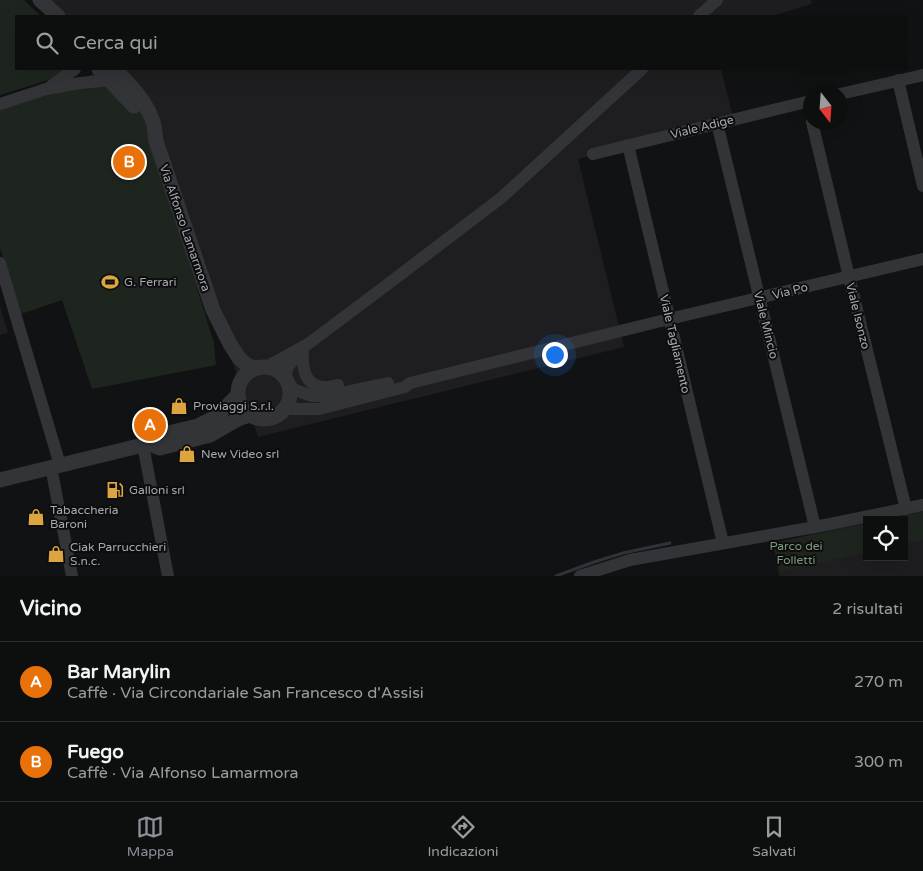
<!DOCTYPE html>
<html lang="it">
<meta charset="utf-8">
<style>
:root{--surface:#0d0e0e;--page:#161717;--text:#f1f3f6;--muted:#9a9c9e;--line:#2d2e2e;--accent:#8c9099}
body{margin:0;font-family:"Varela Round",sans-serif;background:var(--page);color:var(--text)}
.controls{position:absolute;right:15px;bottom:15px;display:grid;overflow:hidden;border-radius:0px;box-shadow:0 5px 20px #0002}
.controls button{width:45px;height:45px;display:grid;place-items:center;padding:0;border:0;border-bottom:1px solid var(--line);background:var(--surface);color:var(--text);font:25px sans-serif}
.compass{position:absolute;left:803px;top:85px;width:45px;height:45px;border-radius:50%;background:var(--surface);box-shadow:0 5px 20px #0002;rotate:163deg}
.you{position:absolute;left:554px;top:354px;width:18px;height:18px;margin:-12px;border:4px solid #fff;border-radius:50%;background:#1a73e8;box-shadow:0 0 0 8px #1a73e833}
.badge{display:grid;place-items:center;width:32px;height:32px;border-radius:50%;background:var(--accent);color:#fff;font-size:16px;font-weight:700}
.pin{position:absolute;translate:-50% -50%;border:2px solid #fff;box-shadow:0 1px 5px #0006}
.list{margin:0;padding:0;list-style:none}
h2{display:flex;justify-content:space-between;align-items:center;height:65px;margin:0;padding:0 20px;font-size:21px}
h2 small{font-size:16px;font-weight:400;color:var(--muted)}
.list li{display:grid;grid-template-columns:32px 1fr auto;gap:15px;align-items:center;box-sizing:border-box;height:80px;padding:0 20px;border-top:1px solid var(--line)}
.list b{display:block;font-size:19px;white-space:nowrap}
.list p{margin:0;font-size:16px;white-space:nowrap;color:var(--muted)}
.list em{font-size:16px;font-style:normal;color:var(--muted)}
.icon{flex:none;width:28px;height:28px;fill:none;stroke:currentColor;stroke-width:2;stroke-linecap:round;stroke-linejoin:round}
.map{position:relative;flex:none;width:923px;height:576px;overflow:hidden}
.search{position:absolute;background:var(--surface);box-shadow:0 5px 20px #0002;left:15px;right:15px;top:15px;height:55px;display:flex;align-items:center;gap:12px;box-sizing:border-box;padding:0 18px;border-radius:0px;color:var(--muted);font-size:19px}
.sheet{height:225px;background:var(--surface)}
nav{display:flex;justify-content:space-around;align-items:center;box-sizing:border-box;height:70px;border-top:1px solid var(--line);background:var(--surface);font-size:14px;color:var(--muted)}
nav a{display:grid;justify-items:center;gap:2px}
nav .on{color:var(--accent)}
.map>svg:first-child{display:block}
.built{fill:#1e1e20}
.green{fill:#1e251f}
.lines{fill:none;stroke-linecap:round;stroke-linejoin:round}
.stream{stroke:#2c343a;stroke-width:3}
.minor{stroke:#333437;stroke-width:12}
.tertiary{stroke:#333437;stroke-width:15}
.labels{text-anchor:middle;stroke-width:4;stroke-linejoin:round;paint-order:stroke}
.street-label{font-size:12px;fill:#a4a9b2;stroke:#0d0d0e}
.poi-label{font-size:12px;fill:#a4a9b2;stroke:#0d0d0e;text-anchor:start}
.park-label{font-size:12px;fill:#7d9b7e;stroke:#0d0d0e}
</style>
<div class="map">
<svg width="923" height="576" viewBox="0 0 923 576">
<rect width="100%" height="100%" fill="#111213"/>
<g class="built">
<path d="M 34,0 L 811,0 L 812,4 L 772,16 L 52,16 Z"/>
<path d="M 106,69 L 721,69 L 733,117 L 578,159 L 624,347 L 258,437 L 154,133 Z"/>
<path d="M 0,306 L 8,333 L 0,335 Z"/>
<path d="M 923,510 L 923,576 L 779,576 L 773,543 L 867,522 L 867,557 L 904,557 L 904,520 L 878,520 Z"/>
</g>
<g class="green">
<path d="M 0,0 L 24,0 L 41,16 L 16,16 L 16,69 L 67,69 L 51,79 L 0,95 Z"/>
<path d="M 107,69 L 144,110 L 154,133 L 187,256 L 214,343 L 216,365 L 92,389 L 62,300 L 21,314 L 0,248 L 0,109 Z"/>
<path d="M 923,512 L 923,540 L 904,544 L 904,520 L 888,520 Z"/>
<path d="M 867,524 L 867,552 L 780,572 L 773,543 Z"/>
</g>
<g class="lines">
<path class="stream" d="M 556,576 L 594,562 L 623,553 L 670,543"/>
<g class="minor">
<path d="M 699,16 L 717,0"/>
<path d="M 898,80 L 923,186"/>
<path d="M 51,86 L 75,69"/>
<path d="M 840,94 L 923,75"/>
<path d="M 0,104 L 46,89 L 80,83 L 111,80"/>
<path d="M 812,122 L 849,277 L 906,509"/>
<path d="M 717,123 L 815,527"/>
<path d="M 628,145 L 723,543"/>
<path d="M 593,154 L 810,101"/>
<path d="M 0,263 L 60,465"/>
<path d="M 303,350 C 302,367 304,387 325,387 C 329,387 334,386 338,385"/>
<path d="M 266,367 L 308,344 L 384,287 L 501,198 L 642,69"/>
<path d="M 285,376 L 288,366 L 302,352"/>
<path d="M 290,386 L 295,390 L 312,396 L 326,396 L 388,383"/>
<path d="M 285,409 L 319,409 L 405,387 L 410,383 L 669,319 L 923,259"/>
<path d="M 143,445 L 168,576"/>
<path d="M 51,467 L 72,576"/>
<path d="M 580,576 L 630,560 L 815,527 L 923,505"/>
</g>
<g class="tertiary">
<path d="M 40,0 L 58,16"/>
<path d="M 99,69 L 134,106"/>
<path d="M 114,69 C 130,84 148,103 154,125 C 155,130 155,136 156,141 L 213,310 L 230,344 L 239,358 L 248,366 L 257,368"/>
<circle cx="264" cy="393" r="26"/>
<path d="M 150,444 L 156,436 L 198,426 L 216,417 L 238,395"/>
<path d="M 0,480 L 143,445 L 150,444 L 160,448 L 210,435 L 238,419 L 250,415"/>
</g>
</g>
<defs>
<g id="stadium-bare" transform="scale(1.35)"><path d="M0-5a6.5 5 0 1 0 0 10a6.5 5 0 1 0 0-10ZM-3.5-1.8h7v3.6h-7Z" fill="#dda53f" stroke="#0d0d0e" stroke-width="2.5" paint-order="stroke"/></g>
<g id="shop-bare" transform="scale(1.35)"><path d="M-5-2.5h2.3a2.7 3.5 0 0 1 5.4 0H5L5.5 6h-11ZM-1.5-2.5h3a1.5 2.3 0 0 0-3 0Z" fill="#dda53f" stroke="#0d0d0e" stroke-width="2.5" paint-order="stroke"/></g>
<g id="fuel-bare" transform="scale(1.35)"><path d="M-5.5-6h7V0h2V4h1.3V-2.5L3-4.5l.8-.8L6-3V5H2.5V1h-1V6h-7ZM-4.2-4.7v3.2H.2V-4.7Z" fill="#dda53f" stroke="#0d0d0e" stroke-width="2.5" paint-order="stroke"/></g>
</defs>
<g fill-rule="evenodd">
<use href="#stadium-bare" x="110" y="282"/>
<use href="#shop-bare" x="179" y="406"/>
<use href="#shop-bare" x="187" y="454"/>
<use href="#fuel-bare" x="115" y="490"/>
<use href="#shop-bare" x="36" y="517"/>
<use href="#shop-bare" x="56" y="554"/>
</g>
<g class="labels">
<g class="street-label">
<text transform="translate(702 127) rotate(-14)" y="4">Viale Adige</text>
<text transform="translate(185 228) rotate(71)" y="4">Via Alfonso Lamarmora</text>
<text transform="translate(790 291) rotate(-14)" y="4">Via Po</text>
<text transform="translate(858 316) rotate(76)" y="4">Viale Isonzo</text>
<text transform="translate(766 325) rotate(76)" y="4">Viale Mincio</text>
<text transform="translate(675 344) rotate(77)" y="4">Viale Tagliamento</text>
</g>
<g class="poi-label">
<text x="124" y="286">G. Ferrari</text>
<text x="193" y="410">Proviaggi S.r.l.</text>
<text x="201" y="458">New Video srl</text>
<text x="129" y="494">Galloni srl</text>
<text x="50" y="514">Tabaccheria<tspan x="50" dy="14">Baroni</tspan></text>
<text x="70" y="551">Ciak Parrucchieri<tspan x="70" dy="14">S.n.c.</tspan></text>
</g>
<g class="park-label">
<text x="796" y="550">Parco dei<tspan x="796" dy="14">Folletti</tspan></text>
</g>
</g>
</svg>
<div class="controls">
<button><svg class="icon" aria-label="locate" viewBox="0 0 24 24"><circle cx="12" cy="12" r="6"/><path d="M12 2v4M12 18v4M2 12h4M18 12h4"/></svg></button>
</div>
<svg class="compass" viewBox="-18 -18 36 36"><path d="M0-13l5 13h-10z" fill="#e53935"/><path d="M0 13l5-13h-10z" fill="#9a9c9e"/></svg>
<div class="you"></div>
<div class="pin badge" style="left:150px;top:425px;background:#e8710a">A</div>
<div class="pin badge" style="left:129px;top:162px;background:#e8710a">B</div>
<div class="search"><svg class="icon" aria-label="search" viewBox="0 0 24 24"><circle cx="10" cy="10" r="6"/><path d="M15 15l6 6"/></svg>Cerca qui</div>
</div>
<section class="sheet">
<h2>Vicino<small>2 risultati</small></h2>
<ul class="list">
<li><span class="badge" style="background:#e8710a">A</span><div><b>Bar Marylin</b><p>Caffè · Via Circondariale San Francesco d'Assisi</p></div><em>270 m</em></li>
<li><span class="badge" style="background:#e8710a">B</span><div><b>Fuego</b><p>Caffè · Via Alfonso Lamarmora</p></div><em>300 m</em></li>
</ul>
</section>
<nav>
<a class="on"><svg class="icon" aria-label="map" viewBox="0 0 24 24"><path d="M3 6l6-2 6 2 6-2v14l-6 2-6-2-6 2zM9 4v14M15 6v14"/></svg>Mappa</a>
<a><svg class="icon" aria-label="directions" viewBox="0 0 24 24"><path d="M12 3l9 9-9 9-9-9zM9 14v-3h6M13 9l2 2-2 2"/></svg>Indicazioni</a>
<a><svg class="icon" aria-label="saved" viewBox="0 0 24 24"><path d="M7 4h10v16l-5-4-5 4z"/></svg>Salvati</a>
</nav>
